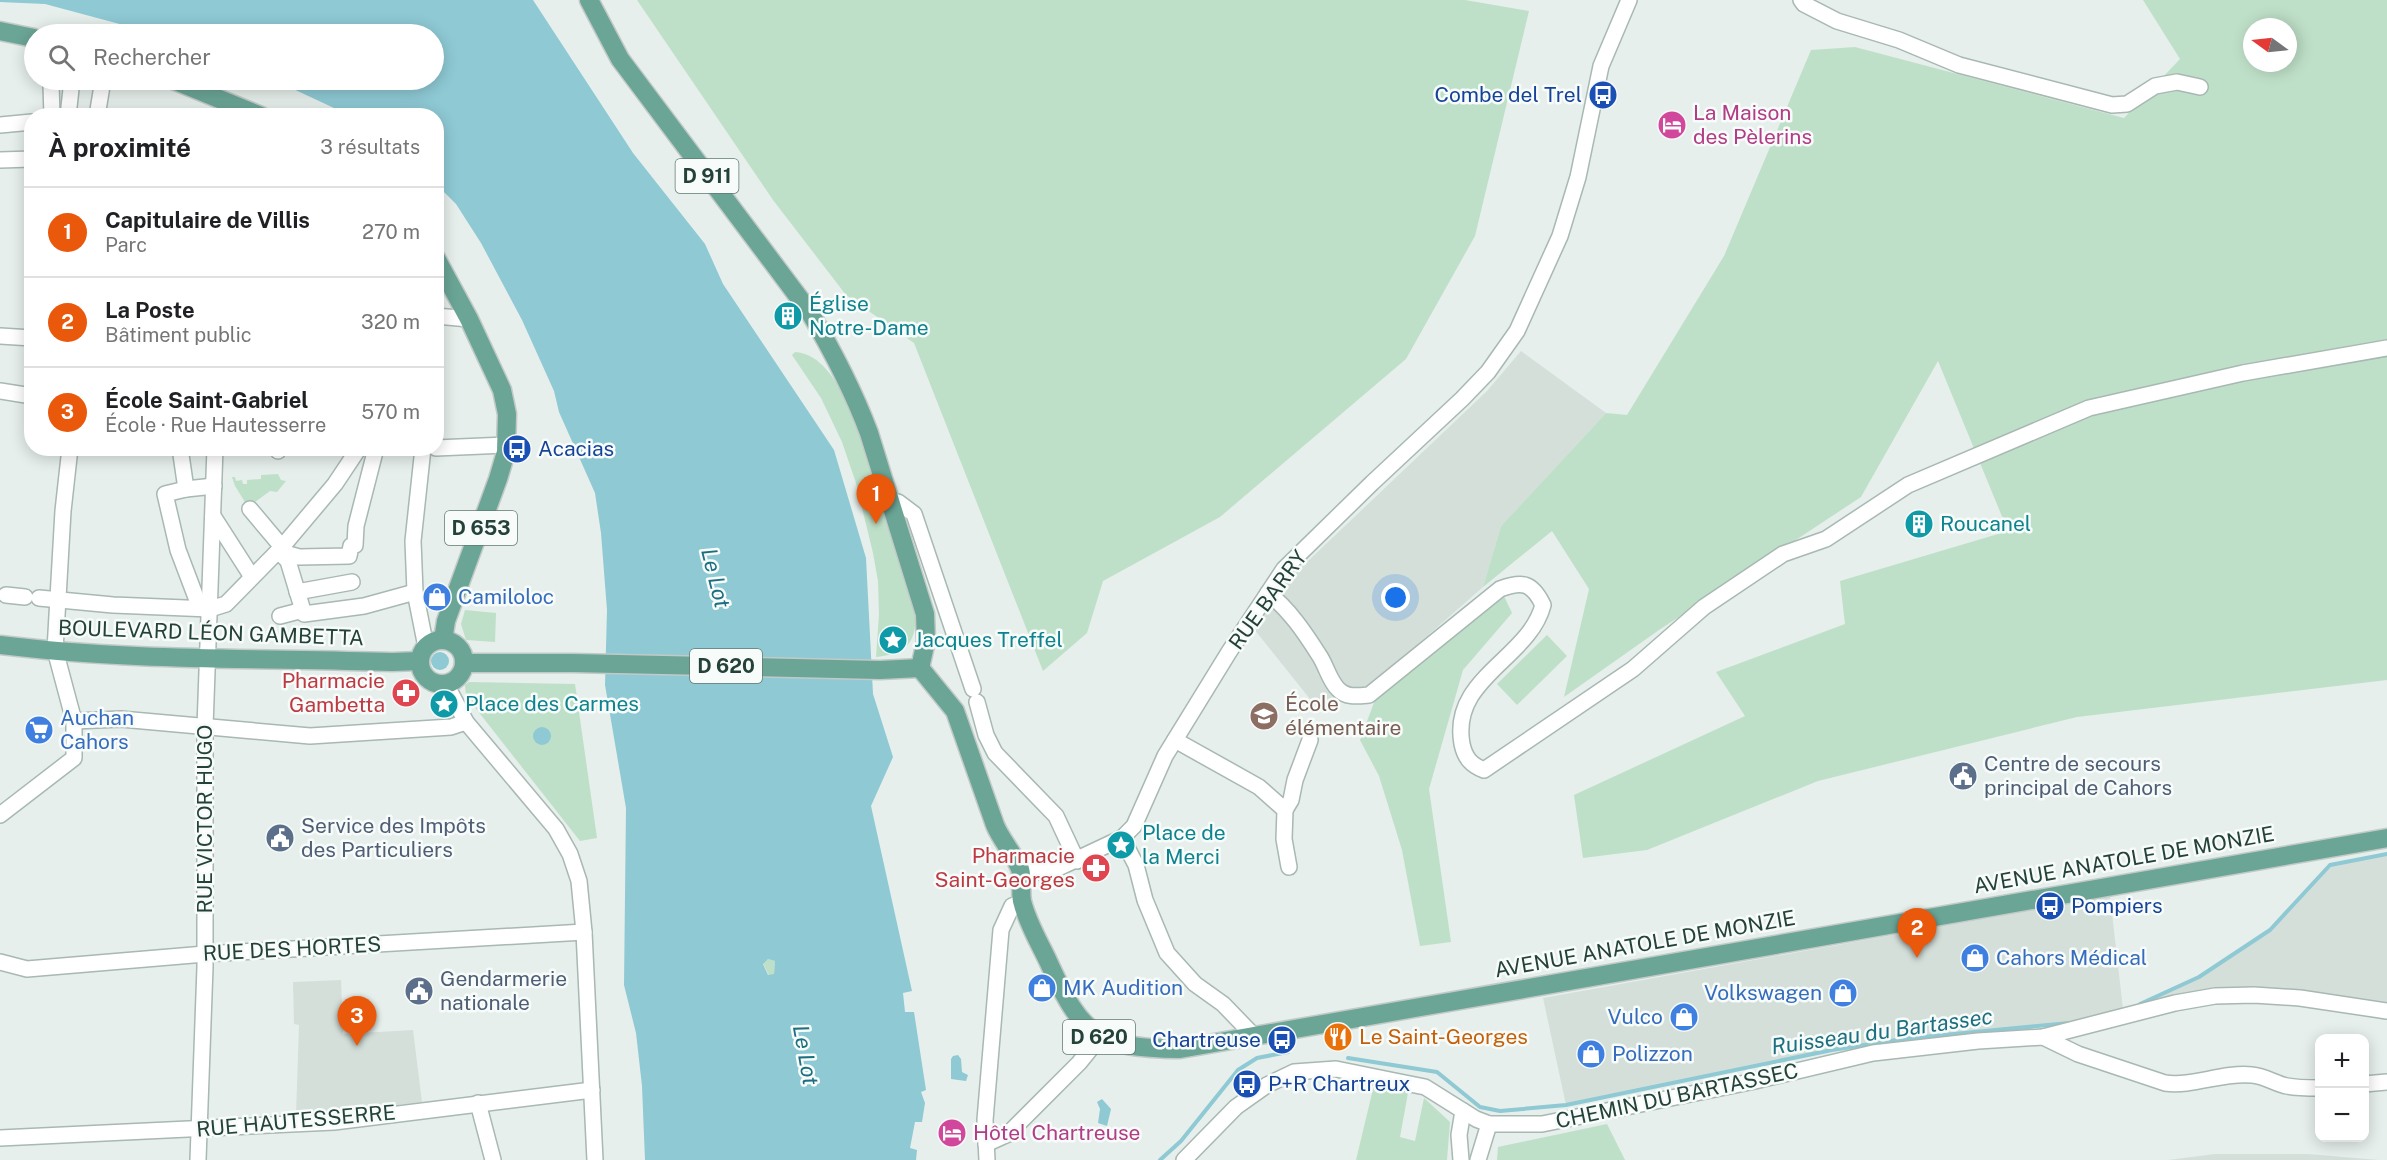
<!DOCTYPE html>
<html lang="fr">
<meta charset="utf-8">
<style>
:root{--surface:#fff;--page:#f2f2f2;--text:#202124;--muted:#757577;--line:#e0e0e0;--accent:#ea580c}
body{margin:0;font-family:"Public Sans",sans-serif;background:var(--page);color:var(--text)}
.controls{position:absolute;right:18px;bottom:18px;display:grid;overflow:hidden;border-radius:12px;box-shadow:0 3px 15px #0003}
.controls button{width:54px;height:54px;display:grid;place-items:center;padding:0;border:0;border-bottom:2px solid var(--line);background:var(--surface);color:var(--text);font:30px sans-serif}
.compass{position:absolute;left:2243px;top:18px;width:54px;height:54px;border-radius:50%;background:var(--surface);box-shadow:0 3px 15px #0003;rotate:285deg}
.you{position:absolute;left:1396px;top:598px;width:21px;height:21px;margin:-15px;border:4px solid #fff;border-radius:50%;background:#1a73e8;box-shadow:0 0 0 9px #1a73e833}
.badge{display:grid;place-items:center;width:39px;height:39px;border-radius:50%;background:var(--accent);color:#fff;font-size:20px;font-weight:700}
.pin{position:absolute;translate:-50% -50px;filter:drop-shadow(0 2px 3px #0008)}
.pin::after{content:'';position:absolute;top:32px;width:21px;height:18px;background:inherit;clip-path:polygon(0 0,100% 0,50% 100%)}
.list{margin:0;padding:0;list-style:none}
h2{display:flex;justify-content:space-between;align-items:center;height:78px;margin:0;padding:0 24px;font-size:26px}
h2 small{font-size:20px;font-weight:400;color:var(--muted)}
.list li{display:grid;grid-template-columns:39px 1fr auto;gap:18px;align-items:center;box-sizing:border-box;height:90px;padding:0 24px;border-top:2px solid var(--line)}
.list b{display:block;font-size:22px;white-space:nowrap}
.list p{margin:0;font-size:20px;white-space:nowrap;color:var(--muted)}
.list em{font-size:20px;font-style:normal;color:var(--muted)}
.icon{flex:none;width:33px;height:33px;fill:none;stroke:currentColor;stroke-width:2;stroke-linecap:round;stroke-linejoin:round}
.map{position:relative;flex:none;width:2387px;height:1160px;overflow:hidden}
.search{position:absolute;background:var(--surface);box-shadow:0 3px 15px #0003;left:24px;top:24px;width:420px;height:66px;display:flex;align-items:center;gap:15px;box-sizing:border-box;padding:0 21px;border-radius:33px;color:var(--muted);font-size:22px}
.panel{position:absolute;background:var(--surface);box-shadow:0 3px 15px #0003;left:24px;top:108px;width:420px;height:348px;border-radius:24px}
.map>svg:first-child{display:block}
.built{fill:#d4dfda}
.green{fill:#bfe0c8;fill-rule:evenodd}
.water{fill:#8ec9d4;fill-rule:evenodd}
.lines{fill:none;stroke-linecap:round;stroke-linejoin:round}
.stream{stroke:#8ec9d4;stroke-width:4}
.minor-casing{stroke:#a8b8b2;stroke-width:18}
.major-casing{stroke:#c2cac8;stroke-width:21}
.minor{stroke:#fff;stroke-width:15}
.major{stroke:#6aa596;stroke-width:18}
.labels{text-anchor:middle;stroke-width:5;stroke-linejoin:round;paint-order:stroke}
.shield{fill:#f7fbf9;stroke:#637a73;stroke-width:1.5}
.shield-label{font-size:20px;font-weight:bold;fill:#24423a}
.transit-label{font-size:21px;fill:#164399;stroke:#f7fbf9;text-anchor:start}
.hotel-label{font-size:21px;fill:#b23c85;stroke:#f7fbf9;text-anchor:start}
.culture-label{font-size:21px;fill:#0d838f;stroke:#f7fbf9;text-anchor:start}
.shop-label{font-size:21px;fill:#366cbe;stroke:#f7fbf9;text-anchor:start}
.street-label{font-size:21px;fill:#24423a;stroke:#f7fbf9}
.health-label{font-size:21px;fill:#be3a42;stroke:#f7fbf9;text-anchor:end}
.education-label{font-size:21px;fill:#785e54;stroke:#f7fbf9;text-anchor:start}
.service-label{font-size:21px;fill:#4e5e75;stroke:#f7fbf9;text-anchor:start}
.food-label{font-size:21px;fill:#c56008;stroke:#f7fbf9;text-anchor:start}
.water-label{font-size:22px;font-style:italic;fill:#1c6f80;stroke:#f7fbf9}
</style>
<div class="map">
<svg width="2387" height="1160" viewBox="0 0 2387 1160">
<rect width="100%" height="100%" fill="#e6efeb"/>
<g class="built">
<path d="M 1521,351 L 1606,413 L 1501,526 L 1483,587 L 1367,689 L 1318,709 L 1254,629 L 1289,579 L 1487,391 Z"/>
<path d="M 2387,854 L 2387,1005 L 2272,988 L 2230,989 L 2152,999 L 2199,977 L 2270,930 L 2330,865 Z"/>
<path d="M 2110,896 L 2123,1009 L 2075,1023 L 1903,1039 L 1832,1050 L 1566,1105 L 1543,998 Z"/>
<path d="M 341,980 L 343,1034 L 413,1030 L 422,1102 L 321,1114 L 296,1114 L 299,1025 L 294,1024 L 293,982 Z"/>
<path d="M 2215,1154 L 2308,1154 L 2379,1160 L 2168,1160 Z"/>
</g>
<g class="green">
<path d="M 637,0 L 1465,0 L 1529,11 L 1475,236 L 1406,359 L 1220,517 L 1103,581 L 1087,633 L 1043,671 L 914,343 L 846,295 L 773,200 Z"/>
<path d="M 2143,0 L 2387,0 L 2387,680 L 2077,717 L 1818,781 L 1647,850 L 1583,858 L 1574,795 L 1745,716 L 1716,672 L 1845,624 L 1840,581 L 2008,531 L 1938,361 L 1861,497 L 1659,630 L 1564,697 L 1589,589 L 1552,531 L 1483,587 L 1501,526 L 1606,413 L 1627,415 L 1724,256 L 1811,50 L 1855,47 L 2124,118 L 2180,59 ZM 2252,27 L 2288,27 L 2288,63 L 2252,63 Z"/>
<path d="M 795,352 C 845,355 865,458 878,497 C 890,537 905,576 915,616 C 917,645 902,654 876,657 L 879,614 L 878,581 L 873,553 L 856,483 L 842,442 L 821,398 L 792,355 Z"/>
<path d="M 278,474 L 281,480 L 286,481 L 277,492 L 270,491 L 248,507 L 235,486 L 232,477 L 235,477 L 236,481 L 242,480 L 243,484 L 247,484 L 247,480 L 261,479 L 261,475 Z"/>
<path d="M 1504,596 L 1512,613 L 1463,670 L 1429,789 L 1451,942 L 1420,946 L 1402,850 L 1379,776 L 1360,740 L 1378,692 Z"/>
<path d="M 465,610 L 496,613 L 495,642 L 466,640 L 461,624 Z"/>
<path d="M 1547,635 L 1567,656 L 1517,705 L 1497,684 Z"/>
<path d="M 469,682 L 575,684 L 597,838 L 580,841 L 466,696 L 465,685 Z"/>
<path d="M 768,959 L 775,961 L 774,974 L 769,976 L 763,963 Z"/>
<path d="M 1374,1085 L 1408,1093 L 1400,1137 L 1415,1141 L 1424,1098 L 1450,1122 L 1447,1160 L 1356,1160 Z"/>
<path d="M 1607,1124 L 1625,1160 L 1497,1160 L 1498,1147 Z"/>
</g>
<g class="water">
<path d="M 0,0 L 533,0 L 633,153 L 705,244 L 723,284 L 834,450 L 866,558 L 873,694 L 893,757 L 871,806 L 912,991 L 903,993 L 905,1012 L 914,1012 L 926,1090 L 921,1092 L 925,1103 L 922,1122 L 915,1122 L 910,1148 L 917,1150 L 916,1160 L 645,1160 L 642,1086 L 636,1033 L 624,985 L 626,808 L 605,685 L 607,610 L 601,533 L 595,493 L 559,412 L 554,391 L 522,320 L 481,243 L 456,204 L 437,185 L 436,116 L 349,115 L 274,80 L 434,80 L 434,34 L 157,34 L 45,4 L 0,2 ZM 768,959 L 775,961 L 774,974 L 768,975 L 763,964 Z"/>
<circle cx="440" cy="661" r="9"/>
<circle cx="542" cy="736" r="9"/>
<path d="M 958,1055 L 961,1059 L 962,1072 L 968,1075 L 966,1081 L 951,1079 L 951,1059 L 953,1056 Z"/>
<path d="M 1102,1099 L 1111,1109 L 1107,1126 L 1098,1123 L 1100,1109 L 1097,1102 Z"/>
</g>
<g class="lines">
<g class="stream">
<path d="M 2140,1004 L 2199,977 L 2270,930 L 2330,865 L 2387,854"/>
<path d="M 1348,1058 L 1437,1072 L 1480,1107 L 1500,1111 L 1566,1105 L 1832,1050 L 1903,1039 L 2069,1023"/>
<path d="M 1160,1160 L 1181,1141 L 1238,1070 L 1257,1058 L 1288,1052"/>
</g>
<g class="minor-casing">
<g id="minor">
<path d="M 1801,0 L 1804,4 L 1837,21 L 1899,40 L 1959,65 L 2112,105 L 2127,104 L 2155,86 L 2177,82 L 2200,87"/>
<path d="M 51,84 L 52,116"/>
<path d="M 68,116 L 72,80"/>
<path d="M 97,116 L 103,80"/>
<path d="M 0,125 L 32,122"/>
<path d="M 0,160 L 32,159"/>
<path d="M 436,316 L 469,319"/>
<path d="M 0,336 L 32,338"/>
<path d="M 0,391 L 32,396"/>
<path d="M 180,448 L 186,489 L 214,486"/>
<path d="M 423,448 L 413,541 L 415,592 L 426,647"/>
<path d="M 436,448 L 506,445"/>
<path d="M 278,451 L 278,448"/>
<path d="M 186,489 L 165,494 L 178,550 L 200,608"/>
<path d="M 889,503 L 898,502 L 914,514 L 973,689"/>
<path d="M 250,509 L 282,547"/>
<path d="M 213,516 L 252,577"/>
<path d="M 278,551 L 299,557 L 349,556 L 351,546 L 355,545 L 356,526 L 376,448"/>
<path d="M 278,551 L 288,561 L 304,614 L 364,606 L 415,592"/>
<path d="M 297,592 L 352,582"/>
<path d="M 1268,593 C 1289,609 1305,633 1319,655 C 1326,665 1329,680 1338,689 C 1346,698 1358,696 1369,695 L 1500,589 C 1522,581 1532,582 1543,605 C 1529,659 1450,678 1462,744 C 1465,758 1471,765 1484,770 L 1633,669 L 1704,607 L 1783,554 L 1826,539 L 1908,485 L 2089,408 L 2243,373 L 2387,348"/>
<path d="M 6,595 L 25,597"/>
<path d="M 39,598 L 113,605 L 210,609 L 226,604 L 282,547 L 335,484 L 359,448"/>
<path d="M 280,616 L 303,610"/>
<path d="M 446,684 L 466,722 L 556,829 L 570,854 L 579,881 L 584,932 L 595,1160"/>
<path d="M 977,702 L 986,735 L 995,753 L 1056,816 L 1077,861"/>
<path d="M 74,721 L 121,719 L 310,736 L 451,727 L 466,722"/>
<path d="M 1175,740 L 1259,787 L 1285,810 L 1284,839 L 1289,867"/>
<path d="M 1285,810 L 1291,800 L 1295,780 L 1310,740"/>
<path d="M 0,815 L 74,758 L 74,721 L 55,650 L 63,511 L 70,448"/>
<path d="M 1122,838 L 1136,865 L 1145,900 L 1167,953 L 1195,984 L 1223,1004 L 1253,1035"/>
<path d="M 1020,868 L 1037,872 L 1054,870 L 1122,838 L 1134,826 L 1165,756 L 1229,652 L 1284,569 L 1372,483 L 1462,399 L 1488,372 L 1517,331 L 1560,236 L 1578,177 L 1601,66 L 1629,0"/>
<path d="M 0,962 L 27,969 L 205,954 L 584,932"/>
<path d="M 2043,1037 L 2078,1054 L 2165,1083 C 2193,1087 2222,1072 2252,1075 C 2265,1076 2276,1084 2287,1086 C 2297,1088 2309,1088 2320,1088"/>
<path d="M 2364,1084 L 2387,1082"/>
<path d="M 478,1103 L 493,1160"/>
<path d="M 0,1138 L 334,1122 L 592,1090"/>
<path d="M 986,1144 L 1008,1134 L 1079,1063 L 1100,1037"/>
<path d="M 198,1160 L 205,967 L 205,727 L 215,448"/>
<path d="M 987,1160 L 985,1120 L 1001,930 L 1012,906 L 1022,902"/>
<path d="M 1184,1160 L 1236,1107 L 1267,1085 L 1294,1072 L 1336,1069 L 1390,1080 L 1425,1087 L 1476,1119 L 1489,1124 L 1542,1124 L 1755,1081 L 1873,1053 L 1978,1041 L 2043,1037 L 2175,1003 L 2215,996 L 2254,995 L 2300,998 L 2387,1011"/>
<path d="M 1461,1160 L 1459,1135 L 1463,1111"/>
<path d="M 1478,1160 L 1489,1124"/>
</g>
</g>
<g class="major-casing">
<g id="major">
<path d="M 589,0 L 620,59 L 809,311 C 832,350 853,390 869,433 L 925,614 L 926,641 L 920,668"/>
<path d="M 0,31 L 34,38"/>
<path d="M 173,80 L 261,116"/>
<path d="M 436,258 L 469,319 L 502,390 L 507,414 L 506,452 L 498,479 L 446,621 L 443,640"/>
<circle cx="442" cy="662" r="22"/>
<path d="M 0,645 C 127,661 263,658 392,662 L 420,661"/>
<path d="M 464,663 L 573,663 L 880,670 L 920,668"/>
<path d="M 920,668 L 955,711 L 995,825 C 1001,840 1016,857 1020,869 C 1023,879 1020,891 1022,901 C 1027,922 1039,942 1048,961 C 1082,1036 1097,1048 1180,1049 L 2387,838"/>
</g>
</g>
<use href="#minor" class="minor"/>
<use href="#major" class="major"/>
</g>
<defs>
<g id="bus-disc" transform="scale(1.5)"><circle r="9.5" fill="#1a4fb4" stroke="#f7fbf9"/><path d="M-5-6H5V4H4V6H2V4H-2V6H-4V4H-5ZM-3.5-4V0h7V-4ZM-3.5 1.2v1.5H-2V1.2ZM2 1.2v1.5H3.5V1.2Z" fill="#fff"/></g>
<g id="hotel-disc" transform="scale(1.5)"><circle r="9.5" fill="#d1479c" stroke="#f7fbf9"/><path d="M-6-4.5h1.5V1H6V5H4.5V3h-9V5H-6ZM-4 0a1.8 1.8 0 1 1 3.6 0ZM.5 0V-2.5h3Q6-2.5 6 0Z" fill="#fff"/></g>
<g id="building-disc" transform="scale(1.5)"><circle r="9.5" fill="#0f9aa8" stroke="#f7fbf9"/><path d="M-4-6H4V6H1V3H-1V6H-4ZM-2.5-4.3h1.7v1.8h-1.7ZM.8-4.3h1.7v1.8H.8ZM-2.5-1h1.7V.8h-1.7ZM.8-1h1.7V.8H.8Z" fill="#fff"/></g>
<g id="shop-disc" transform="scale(1.5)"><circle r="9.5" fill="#3f7fe0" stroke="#f7fbf9"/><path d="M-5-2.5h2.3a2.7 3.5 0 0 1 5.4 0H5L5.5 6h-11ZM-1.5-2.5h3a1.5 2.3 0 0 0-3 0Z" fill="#fff"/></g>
<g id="sight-disc" transform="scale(1.5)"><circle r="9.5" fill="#0f9aa8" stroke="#f7fbf9"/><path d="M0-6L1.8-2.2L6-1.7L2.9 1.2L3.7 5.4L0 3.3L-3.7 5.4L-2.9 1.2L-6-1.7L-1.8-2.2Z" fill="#fff"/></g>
<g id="pharmacy-disc" transform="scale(1.5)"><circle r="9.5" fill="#e0444e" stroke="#f7fbf9"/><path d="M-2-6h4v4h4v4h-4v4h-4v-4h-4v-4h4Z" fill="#fff"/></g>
<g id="school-disc" transform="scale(1.5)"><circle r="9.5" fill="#8d6e63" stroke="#f7fbf9"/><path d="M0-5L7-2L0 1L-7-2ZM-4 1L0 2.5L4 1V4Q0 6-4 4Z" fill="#fff"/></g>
<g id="supermarket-disc" transform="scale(1.5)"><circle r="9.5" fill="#3f7fe0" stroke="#f7fbf9"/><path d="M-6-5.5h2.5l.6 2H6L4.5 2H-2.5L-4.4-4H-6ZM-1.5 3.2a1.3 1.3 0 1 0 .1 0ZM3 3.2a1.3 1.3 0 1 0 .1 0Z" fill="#fff"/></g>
<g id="civic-disc" transform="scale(1.5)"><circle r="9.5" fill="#5c6f8a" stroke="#f7fbf9"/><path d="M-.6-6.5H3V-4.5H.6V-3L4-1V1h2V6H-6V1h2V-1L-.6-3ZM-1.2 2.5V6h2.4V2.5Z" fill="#fff"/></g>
<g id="restaurant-disc" transform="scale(1.5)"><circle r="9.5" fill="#e8710a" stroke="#f7fbf9"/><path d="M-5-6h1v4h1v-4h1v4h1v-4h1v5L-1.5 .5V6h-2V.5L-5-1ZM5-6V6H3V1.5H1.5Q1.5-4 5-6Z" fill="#fff"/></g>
</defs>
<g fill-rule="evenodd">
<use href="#bus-disc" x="1603" y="95"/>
<use href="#hotel-disc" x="1672" y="125"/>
<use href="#building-disc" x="788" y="316"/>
<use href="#bus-disc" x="517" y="449"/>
<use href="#building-disc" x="1919" y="524"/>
<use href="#shop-disc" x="437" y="597"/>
<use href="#sight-disc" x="893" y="640"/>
<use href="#pharmacy-disc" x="406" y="693"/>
<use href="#sight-disc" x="444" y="704"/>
<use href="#school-disc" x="1264" y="716"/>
<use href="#supermarket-disc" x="39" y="730"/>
<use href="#civic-disc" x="1963" y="776"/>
<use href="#civic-disc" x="280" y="838"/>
<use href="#sight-disc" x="1121" y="845"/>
<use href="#pharmacy-disc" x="1096" y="868"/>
<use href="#bus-disc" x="2050" y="906"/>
<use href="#shop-disc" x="1975" y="958"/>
<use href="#shop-disc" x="1042" y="988"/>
<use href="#civic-disc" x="419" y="991"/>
<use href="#shop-disc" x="1843" y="993"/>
<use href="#shop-disc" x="1684" y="1017"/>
<use href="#restaurant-disc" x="1338" y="1037"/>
<use href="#bus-disc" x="1282" y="1040"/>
<use href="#shop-disc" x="1591" y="1054"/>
<use href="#bus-disc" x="1247" y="1084"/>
<use href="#hotel-disc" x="952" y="1133"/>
</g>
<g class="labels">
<g class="shield">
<rect x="675.5" y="159" width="63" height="34" rx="4.5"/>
<rect x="445" y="511" width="72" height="34" rx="4.5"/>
<rect x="690" y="649" width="72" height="34" rx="4.5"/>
<rect x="1063" y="1020" width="72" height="34" rx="4.5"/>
</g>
<g class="shield-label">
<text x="707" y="183">D 911</text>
<text x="481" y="535">D 653</text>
<text x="726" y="673">D 620</text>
<text x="1099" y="1044">D 620</text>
</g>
<g class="transit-label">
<text x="1582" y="102" text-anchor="end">Combe del Trel</text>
<text x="538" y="456">Acacias</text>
<text x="2071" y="913">Pompiers</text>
<text x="1261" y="1047" text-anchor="end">Chartreuse</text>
<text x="1268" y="1091">P+R Chartreux</text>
</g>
<g class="hotel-label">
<text x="1693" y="120">La Maison<tspan x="1693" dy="24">des Pèlerins</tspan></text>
<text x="973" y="1140">Hôtel Chartreuse</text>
</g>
<g class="culture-label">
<text x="809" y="311">Église<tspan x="809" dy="24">Notre-Dame</tspan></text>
<text x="1940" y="531">Roucanel</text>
<text x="914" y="647">Jacques Treffel</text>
<text x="465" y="711">Place des Carmes</text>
<text x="1142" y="840">Place de<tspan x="1142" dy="24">la Merci</tspan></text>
</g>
<g class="shop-label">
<text x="458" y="604">Camiloloc</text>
<text x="60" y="725">Auchan<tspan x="60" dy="24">Cahors</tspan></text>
<text x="1996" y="965">Cahors Médical</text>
<text x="1063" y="995">MK Audition</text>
<text x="1822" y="1000" text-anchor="end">Volkswagen</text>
<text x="1663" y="1024" text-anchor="end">Vulco</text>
<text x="1612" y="1061">Polizzon</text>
</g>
<g class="street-label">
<text transform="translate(1268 600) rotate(-54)" y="7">RUE BARRY</text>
<text transform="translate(211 633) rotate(2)" y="7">BOULEVARD LÉON GAMBETTA</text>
<text transform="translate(205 819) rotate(-90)" y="7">RUE VICTOR HUGO</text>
<text transform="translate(2124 860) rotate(-10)" y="7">AVENUE ANATOLE DE MONZIE</text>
<text transform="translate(1645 944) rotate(-10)" y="7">AVENUE ANATOLE DE MONZIE</text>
<text transform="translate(292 949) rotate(-3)" y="7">RUE DES HORTES</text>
<text transform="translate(1677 1096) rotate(-12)" y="7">CHEMIN DU BARTASSEC</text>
<text transform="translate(296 1121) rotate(-5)" y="7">RUE HAUTESSERRE</text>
</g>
<g class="health-label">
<text x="385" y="688">Pharmacie<tspan x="385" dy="24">Gambetta</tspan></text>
<text x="1075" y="863">Pharmacie<tspan x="1075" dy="24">Saint-Georges</tspan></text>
</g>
<g class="education-label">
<text x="1285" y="711">École<tspan x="1285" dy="24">élémentaire</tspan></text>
</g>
<g class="service-label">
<text x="1984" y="771">Centre de secours<tspan x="1984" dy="24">principal de Cahors</tspan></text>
<text x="301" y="833">Service des Impôts<tspan x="301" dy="24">des Particuliers</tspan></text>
<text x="440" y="986">Gendarmerie<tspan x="440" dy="24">nationale</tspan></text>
</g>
<g class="food-label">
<text x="1359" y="1044">Le Saint-Georges</text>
</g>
<g class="water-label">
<text transform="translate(716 578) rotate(76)" y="8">Le Lot</text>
<text transform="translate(1882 1031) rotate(-8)" y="8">Ruisseau du Bartassec</text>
<text transform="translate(806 1055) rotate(80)" y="8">Le Lot</text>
</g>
</g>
</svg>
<div class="controls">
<button>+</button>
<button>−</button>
</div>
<svg class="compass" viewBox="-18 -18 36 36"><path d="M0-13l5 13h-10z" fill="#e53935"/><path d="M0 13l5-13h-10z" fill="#757577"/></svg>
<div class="you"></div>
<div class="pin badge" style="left:876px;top:524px">1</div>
<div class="pin badge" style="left:1917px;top:958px">2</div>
<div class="pin badge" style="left:357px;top:1046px">3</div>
<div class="search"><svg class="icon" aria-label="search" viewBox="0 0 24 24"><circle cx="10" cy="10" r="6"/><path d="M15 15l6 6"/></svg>Rechercher</div>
<section class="panel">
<h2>À proximité<small>3 résultats</small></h2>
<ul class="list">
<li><span class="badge">1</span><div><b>Capitulaire de Villis</b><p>Parc</p></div><em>270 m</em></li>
<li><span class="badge">2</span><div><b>La Poste</b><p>Bâtiment public</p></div><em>320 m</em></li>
<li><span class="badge">3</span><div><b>École Saint-Gabriel</b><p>École · Rue Hautesserre</p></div><em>570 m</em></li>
</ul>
</section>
</div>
